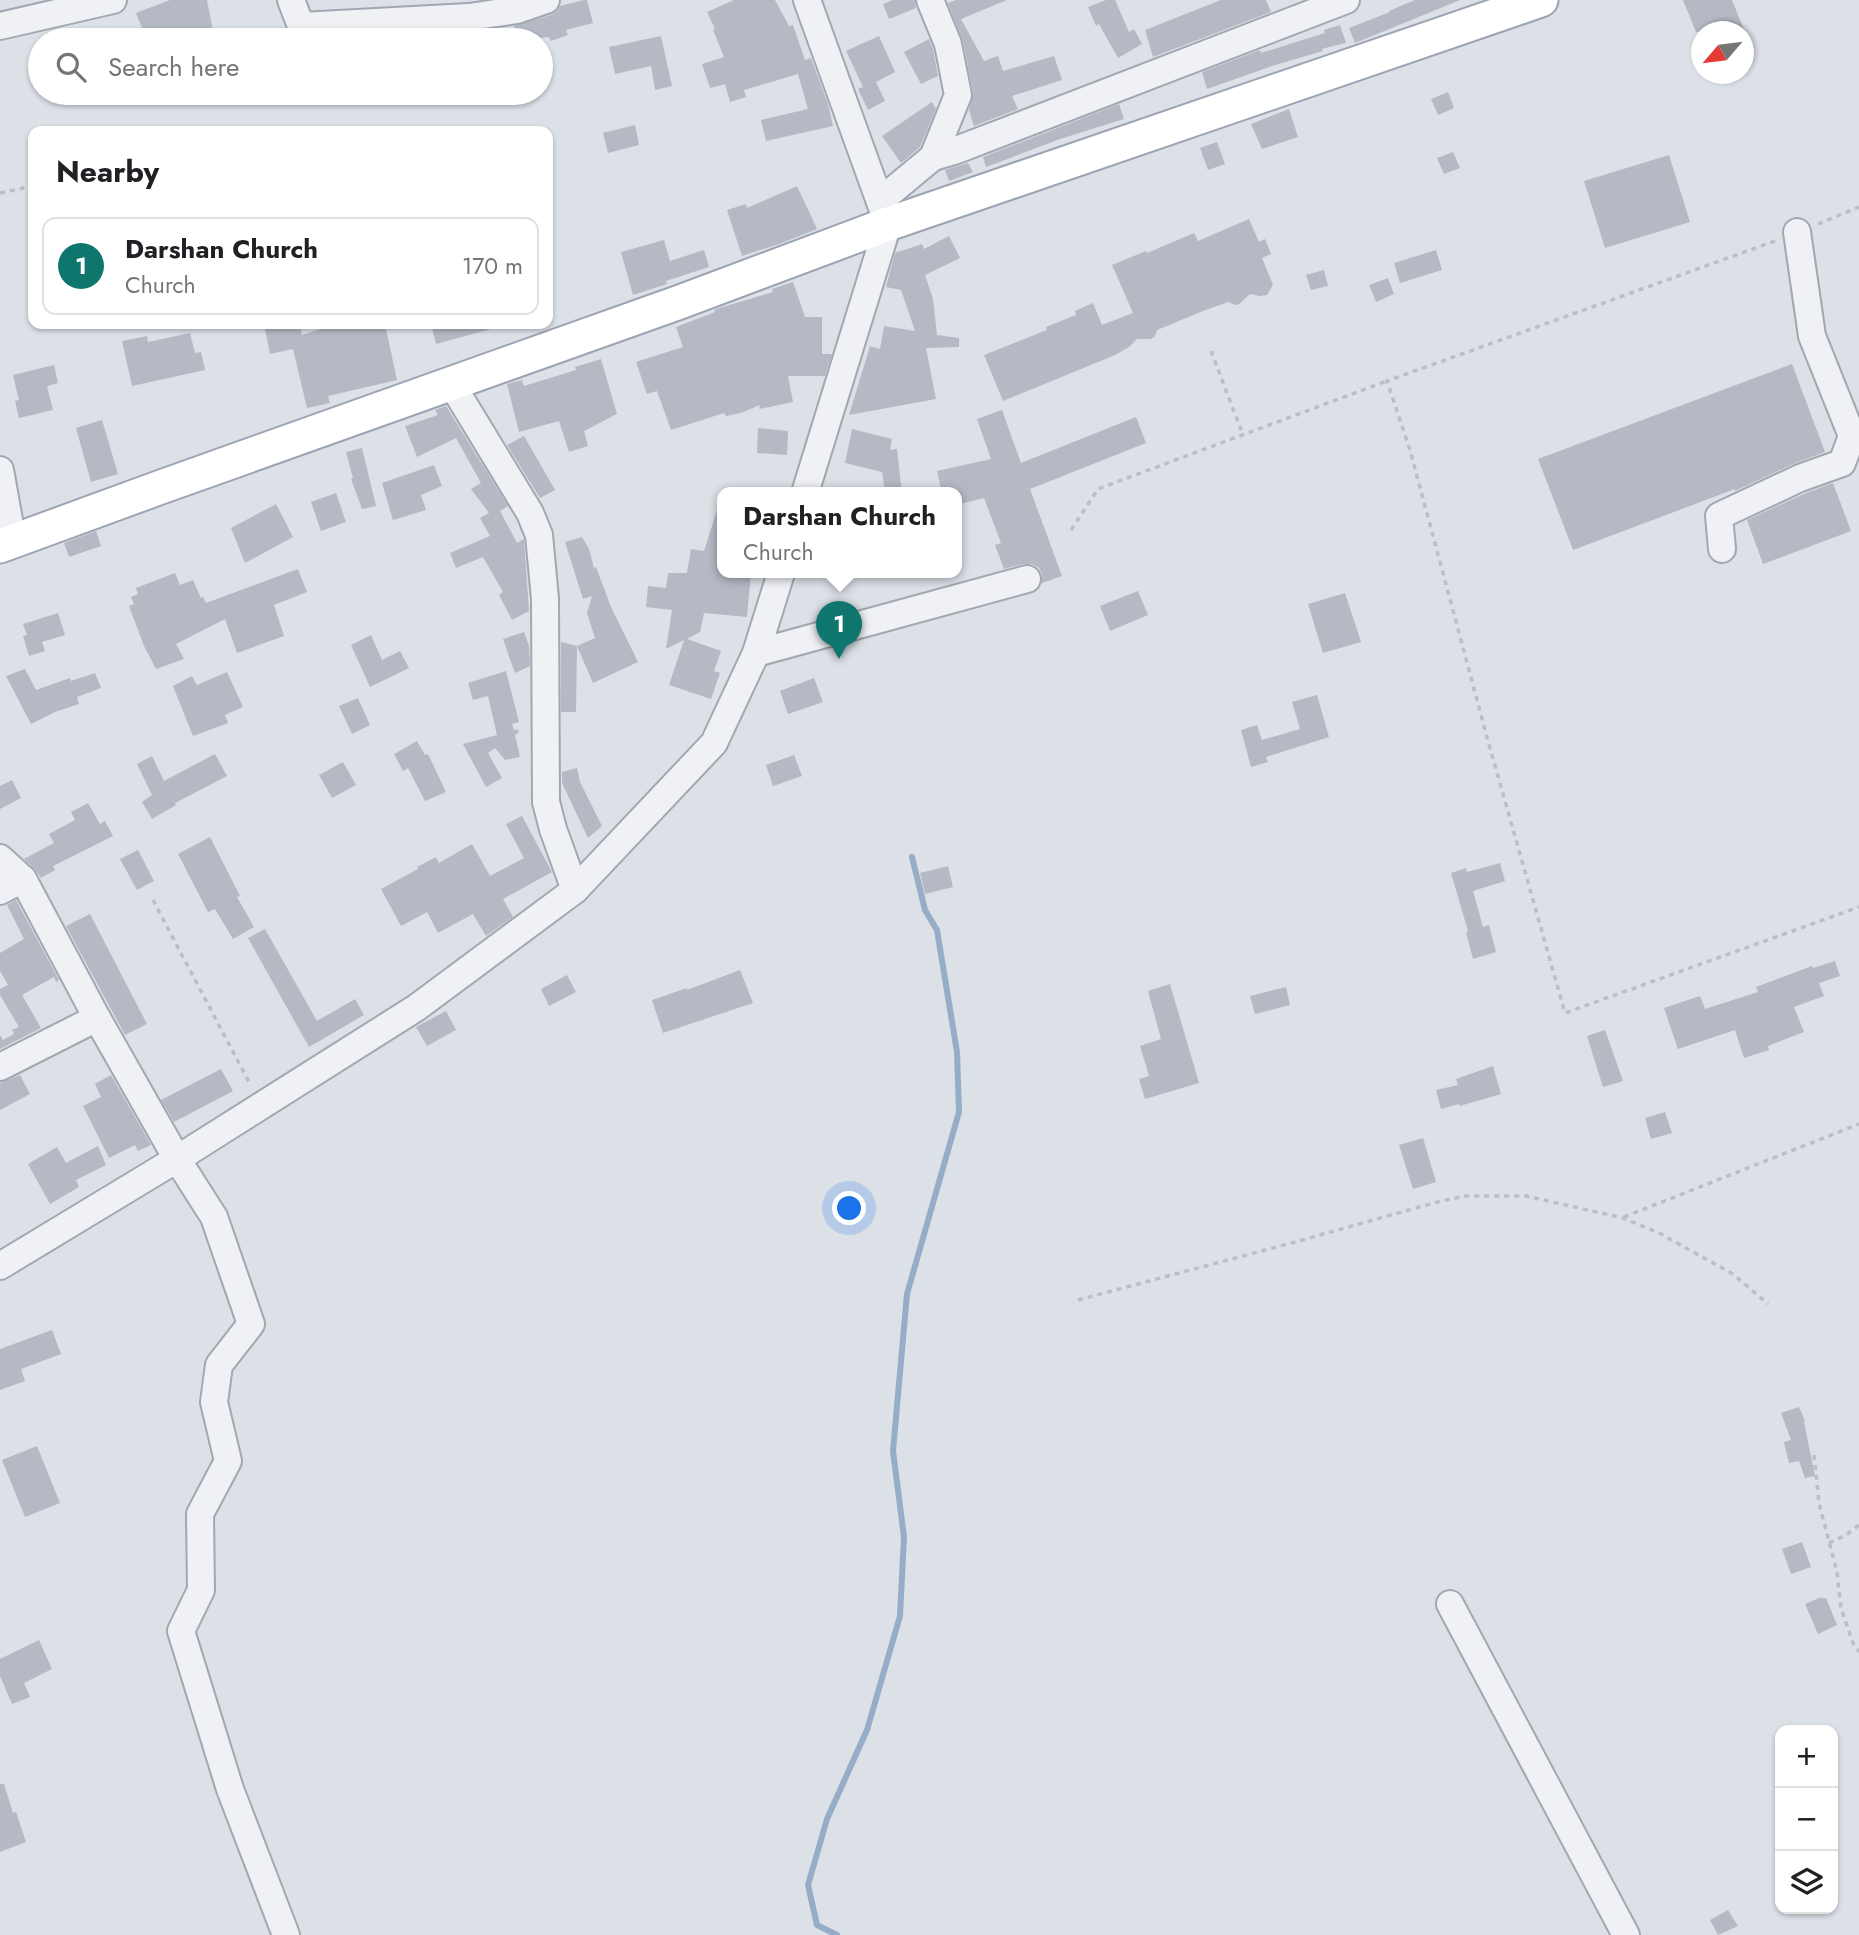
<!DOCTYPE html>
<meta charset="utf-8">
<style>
:root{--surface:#fff;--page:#f6f6f6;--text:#202124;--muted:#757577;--line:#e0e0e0;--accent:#0f766e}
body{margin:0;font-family:Jost,sans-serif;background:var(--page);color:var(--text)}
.controls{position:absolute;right:21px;bottom:21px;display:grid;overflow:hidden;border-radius:14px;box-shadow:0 2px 5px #0004}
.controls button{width:63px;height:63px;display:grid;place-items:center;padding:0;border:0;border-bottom:2px solid var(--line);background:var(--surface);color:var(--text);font:35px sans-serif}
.compass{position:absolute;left:1691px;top:21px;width:63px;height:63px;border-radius:50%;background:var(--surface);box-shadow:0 2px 5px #0004;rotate:242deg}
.you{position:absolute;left:850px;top:1209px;width:24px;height:24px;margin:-18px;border:5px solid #fff;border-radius:50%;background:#1a73e8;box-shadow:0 0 0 10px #1a73e833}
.badge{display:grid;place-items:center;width:46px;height:46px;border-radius:50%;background:var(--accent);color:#fff;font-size:23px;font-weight:700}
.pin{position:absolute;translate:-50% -58px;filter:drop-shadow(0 2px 4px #0008)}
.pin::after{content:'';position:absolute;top:37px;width:24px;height:21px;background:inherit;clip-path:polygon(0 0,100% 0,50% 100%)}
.popup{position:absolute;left:717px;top:487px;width:245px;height:91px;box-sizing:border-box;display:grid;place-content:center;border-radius:14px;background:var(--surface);filter:drop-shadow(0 2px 5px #0005);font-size:23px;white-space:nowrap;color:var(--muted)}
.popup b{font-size:26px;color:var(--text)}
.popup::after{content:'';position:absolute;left:50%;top:100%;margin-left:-14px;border:14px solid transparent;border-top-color:var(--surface)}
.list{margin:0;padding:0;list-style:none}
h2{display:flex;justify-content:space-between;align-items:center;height:91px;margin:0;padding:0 28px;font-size:30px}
h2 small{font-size:23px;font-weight:400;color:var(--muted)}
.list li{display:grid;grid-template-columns:46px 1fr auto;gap:21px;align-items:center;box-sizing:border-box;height:98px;margin:0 14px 14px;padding:0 14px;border:2px solid var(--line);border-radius:14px}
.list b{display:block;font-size:26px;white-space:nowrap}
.list p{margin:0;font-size:23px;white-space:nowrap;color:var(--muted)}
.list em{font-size:23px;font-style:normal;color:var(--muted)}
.icon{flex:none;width:38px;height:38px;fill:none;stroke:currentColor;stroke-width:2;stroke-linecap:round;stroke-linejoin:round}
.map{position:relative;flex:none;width:1859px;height:1935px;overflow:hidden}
.search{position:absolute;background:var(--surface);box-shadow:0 2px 5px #0004;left:28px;top:28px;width:525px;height:77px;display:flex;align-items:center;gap:18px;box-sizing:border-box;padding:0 24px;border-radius:38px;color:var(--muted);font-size:26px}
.panel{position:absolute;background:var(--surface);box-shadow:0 2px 5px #0004;left:28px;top:126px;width:525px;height:203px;border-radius:14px}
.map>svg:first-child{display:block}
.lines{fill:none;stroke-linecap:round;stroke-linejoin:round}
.stream{stroke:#96adc8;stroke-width:6}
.building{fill:#b4b9c4}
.minor-casing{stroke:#a2a7b1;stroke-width:30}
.major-casing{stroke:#9ca4b3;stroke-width:37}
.path{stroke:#bbbec5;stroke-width:3.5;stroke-dasharray:5 5;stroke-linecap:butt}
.minor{stroke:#eff1f5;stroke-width:26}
.major{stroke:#fff;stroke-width:33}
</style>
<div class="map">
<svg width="1859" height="1935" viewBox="0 0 1859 1935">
<rect width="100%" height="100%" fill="#dce0e7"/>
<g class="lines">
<path class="stream" d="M 837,1935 L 817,1925 L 808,1885 L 827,1819 L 867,1730 L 900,1616 L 904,1537 L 893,1451 L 907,1294 L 959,1112 L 957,1052 L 937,930 L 925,910 L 912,857"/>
</g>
<g class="building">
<path d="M 170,0 L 207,0 L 213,31 L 187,39 L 147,40 L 136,13 Z"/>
<path d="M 584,0 L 587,0 L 593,23 L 566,30 L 568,35 L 551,41 L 549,37 L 516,40 L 514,26 L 551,15 L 557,11 L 560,6 Z"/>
<path d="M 734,0 L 775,0 L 789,26 L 793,25 L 805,60 L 811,58 L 828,104 L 833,126 L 766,141 L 761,120 L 808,109 L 798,74 L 744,90 L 746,97 L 730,102 L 725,84 L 710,88 L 702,64 L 724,57 L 713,30 L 715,29 L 707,12 Z"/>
<path d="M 893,0 L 915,0 L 916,8 L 889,19 L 883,4 Z"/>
<path d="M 956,0 L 1007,0 L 961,19 L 984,61 L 998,56 L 1003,71 L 1054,56 L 1062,80 L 1012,96 L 1018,109 L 974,126 L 969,110 L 973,92 L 963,41 L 948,3 Z"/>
<path d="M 1106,0 L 1115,0 L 1129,32 L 1134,29 L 1142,44 L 1118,58 L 1099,24 L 1096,26 L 1088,7 Z"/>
<path d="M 1221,0 L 1266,0 L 1271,12 L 1153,57 L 1145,30 Z"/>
<path d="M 1415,0 L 1460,0 L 1355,43 L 1349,28 L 1390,12 L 1389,11 Z"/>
<path d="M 1683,0 L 1732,0 L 1745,32 L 1696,32 Z"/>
<path d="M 1340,25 L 1346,43 L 1329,47 L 1322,49 L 1323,51 L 1272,66 L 1207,89 L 1202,72 L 1260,50 L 1261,53 L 1325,33 L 1324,30 Z"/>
<path d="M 661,36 L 672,86 L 655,90 L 651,66 L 615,74 L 609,47 Z"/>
<path d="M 879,36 L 895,72 L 876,82 L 885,101 L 868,110 L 858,89 L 863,87 L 846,51 Z"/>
<path d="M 929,39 L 933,49 L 938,76 L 921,84 L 904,52 Z"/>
<path d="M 1448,92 L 1454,108 L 1438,115 L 1431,99 Z"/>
<path d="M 932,102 L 936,109 L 920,147 L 901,163 L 882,136 Z"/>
<path d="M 1119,104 L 1124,119 L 1060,139 L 986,167 L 983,157 Z"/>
<path d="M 1289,109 L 1298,137 L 1262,149 L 1251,124 Z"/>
<path d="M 635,125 L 639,145 L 608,153 L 603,133 Z"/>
<path d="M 1217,142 L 1225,164 L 1208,170 L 1200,148 Z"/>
<path d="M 1453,152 L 1460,168 L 1444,174 L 1437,158 Z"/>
<path d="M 1669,155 L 1690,222 L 1605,248 L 1584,181 Z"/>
<path d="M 968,163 L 973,172 L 949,181 L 945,170 Z"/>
<path d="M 797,186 L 817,229 L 779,244 L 742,256 L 727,210 L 746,204 L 747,208 Z"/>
<path d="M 1249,219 L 1259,242 L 1265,239 L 1271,254 L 1262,258 L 1273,285 L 1267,295 L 1260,296 L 1250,294 L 1239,304 L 1235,305 L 1228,302 L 1203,311 L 1157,330 L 1155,336 L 1151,339 L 1137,339 L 1129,347 L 1115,355 L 1003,401 L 984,355 L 1047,330 L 1046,327 L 1076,315 L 1075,311 L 1093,303 L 1102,325 L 1133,313 L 1112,265 L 1146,251 L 1147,253 L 1194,233 L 1198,241 Z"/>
<path d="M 949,236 L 960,258 L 925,275 L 933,299 L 937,335 L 959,338 L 959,347 L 926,348 L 936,399 L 849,415 L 870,346 L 880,349 L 884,326 L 915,331 L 901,290 L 886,287 L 895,253 L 922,244 L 924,249 Z"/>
<path d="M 664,240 L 670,261 L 704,250 L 709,267 L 666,281 L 667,284 L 633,295 L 621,252 Z"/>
<path d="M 1436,250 L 1442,270 L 1400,283 L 1394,263 Z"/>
<path d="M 1324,270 L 1328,286 L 1311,290 L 1306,275 Z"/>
<path d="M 1388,278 L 1394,294 L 1376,302 L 1369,285 Z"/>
<path d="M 793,282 L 805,317 L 822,317 L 822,354 L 832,354 L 825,376 L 788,376 L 793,402 L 759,409 L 760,405 L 741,413 L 726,416 L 724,413 L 671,430 L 657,391 L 647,394 L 636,362 L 683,347 L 676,327 L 715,312 L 714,310 L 716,309 L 773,292 L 772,289 Z"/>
<path d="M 264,324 L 284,324 L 285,328 L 300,325 L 302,335 L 336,324 L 385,324 L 397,380 L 328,396 L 330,403 L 307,408 L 293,349 L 270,354 Z"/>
<path d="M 431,324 L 490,324 L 491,329 L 436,344 Z"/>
<path d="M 190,333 L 195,353 L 201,352 L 205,370 L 132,386 L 122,341 L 147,336 L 148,342 Z"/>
<path d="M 601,359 L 617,414 L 584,431 L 588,446 L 569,452 L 559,421 L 519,432 L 507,384 L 522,380 L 524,386 L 576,370 L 575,367 Z"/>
<path d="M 1792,364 L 1825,452 L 1793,464 L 1735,491 L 1735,489 L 1573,550 L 1538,459 Z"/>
<path d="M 54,365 L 58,383 L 47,386 L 53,410 L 19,418 L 15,401 L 19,400 L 13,375 Z"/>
<path d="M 446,406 L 508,506 L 500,511 L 517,543 L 524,539 L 529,611 L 512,620 L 499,595 L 503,592 L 483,557 L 456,568 L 450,553 L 490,536 L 480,518 L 489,513 L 471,489 L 481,483 L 456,438 L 417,457 L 405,426 L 438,415 L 435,410 Z"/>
<path d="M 1002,410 L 1021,463 L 1136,417 L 1146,443 L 1030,489 L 1062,576 L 1042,583 L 1042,574 L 1039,568 L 1032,564 L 1023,564 L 1004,569 L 995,545 L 1001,543 L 984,498 L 956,505 L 956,493 L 942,493 L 937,471 L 991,459 L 977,419 Z"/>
<path d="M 102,420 L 118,474 L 91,482 L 76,428 Z"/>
<path d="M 758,428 L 788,431 L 787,455 L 757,453 Z"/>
<path d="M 852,429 L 892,439 L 890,450 L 897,449 L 902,493 L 885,493 L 882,472 L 845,463 Z"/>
<path d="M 524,436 L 555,490 L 540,498 L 507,445 Z"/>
<path d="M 362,448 L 376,506 L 362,509 L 351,479 L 353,478 L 346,452 Z"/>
<path d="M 434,465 L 442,486 L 421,495 L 426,510 L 393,520 L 382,483 Z"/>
<path d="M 1833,483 L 1851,531 L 1763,564 L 1747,520 L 1806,493 Z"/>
<path d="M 336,493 L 346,522 L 321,531 L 311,502 Z"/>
<path d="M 276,504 L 293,537 L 245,563 L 231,528 Z"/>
<path d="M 718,507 L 722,508 L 722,573 L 751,573 L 747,617 L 704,613 L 700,632 L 687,639 L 721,651 L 714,671 L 720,673 L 711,699 L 669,685 L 684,640 L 666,649 L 672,610 L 646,607 L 648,586 L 666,588 L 668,573 L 687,573 L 691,549 L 704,551 Z"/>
<path d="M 96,531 L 101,546 L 69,557 L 64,543 Z"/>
<path d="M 582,537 L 589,549 L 594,568 L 596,567 L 611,607 L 638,662 L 593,683 L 577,646 L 595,638 L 587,613 L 592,596 L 583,599 L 565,542 Z"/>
<path d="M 298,569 L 307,592 L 274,605 L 284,636 L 237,653 L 225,619 L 176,644 L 184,659 L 156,669 L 144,646 L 129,606 L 134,604 L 131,597 L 138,594 L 136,588 L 175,573 L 180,585 L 193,580 L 201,598 L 203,597 L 206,603 Z"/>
<path d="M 1138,591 L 1148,615 L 1110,631 L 1100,606 Z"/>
<path d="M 1345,593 L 1361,642 L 1323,653 L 1308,604 Z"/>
<path d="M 58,613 L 65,635 L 42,642 L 45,651 L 29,656 L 23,636 L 27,635 L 23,624 Z"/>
<path d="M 524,632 L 529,646 L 530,666 L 515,673 L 503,639 Z"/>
<path d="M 371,635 L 382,660 L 400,651 L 409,668 L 370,687 L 351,645 Z"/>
<path d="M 561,642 L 577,646 L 576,712 L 561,712 Z"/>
<path d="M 25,669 L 36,690 L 70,678 L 71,681 L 95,673 L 101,688 L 77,697 L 79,704 L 55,712 L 31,724 L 6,676 Z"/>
<path d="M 506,671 L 519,722 L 512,724 L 514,730 L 517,729 L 519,732 L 515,735 L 520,757 L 505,760 L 495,748 L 488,753 L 502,778 L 486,787 L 463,744 L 497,735 L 488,696 L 473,700 L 468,683 Z"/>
<path d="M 227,672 L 243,707 L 225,715 L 228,723 L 193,736 L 173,686 L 192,676 L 197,685 Z"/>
<path d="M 814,678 L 823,702 L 788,714 L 780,691 Z"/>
<path d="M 1317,695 L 1329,737 L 1266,757 L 1268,762 L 1251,767 L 1241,730 L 1257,725 L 1262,740 L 1300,729 L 1292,702 Z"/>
<path d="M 358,698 L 370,725 L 352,734 L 339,706 Z"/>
<path d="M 417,741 L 425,755 L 428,754 L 446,792 L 425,801 L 408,768 L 403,771 L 394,754 Z"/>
<path d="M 215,754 L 227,776 L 175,803 L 176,805 L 152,819 L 142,802 L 152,795 L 137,764 L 152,756 L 164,781 Z"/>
<path d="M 794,755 L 802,776 L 773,786 L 766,765 Z"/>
<path d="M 343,762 L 356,785 L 332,798 L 319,775 Z"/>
<path d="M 577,768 L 580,782 L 602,826 L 588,838 L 562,783 L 562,772 Z"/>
<path d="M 12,780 L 21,798 L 0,809 L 0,786 Z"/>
<path d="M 88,803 L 100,824 L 105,821 L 113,836 L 53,866 L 55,870 L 41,878 L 34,868 L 24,859 L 54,843 L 49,834 L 75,820 L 71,812 Z"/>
<path d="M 522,816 L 552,872 L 503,899 L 513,917 L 486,936 L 473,914 L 438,933 L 427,912 L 401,926 L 381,889 L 418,869 L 417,867 L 436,857 L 439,863 L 472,844 L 490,876 L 524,858 L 506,824 Z"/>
<path d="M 210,837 L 240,896 L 237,897 L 254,927 L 233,939 L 215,909 L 208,912 L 178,854 Z"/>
<path d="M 138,850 L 154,881 L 137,890 L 120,859 Z"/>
<path d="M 1500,863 L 1505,881 L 1473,891 L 1483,927 L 1489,925 L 1496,952 L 1473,959 L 1466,932 L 1468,931 L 1451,873 L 1466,868 L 1467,872 Z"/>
<path d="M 948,866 L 953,887 L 925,894 L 920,873 Z"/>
<path d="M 16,900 L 59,980 L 56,982 L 54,977 L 22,995 L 41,1028 L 0,1049 L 0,1035 L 3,1040 L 14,1034 L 12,1030 L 19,1027 L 0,995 L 0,989 L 8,985 L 0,971 L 0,953 L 24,939 L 7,905 Z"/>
<path d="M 90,914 L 147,1024 L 125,1035 L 66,926 Z"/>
<path d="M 265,929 L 317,1021 L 355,999 L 364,1015 L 309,1047 L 248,938 Z"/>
<path d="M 1835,961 L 1840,976 L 1819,983 L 1824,996 L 1794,1007 L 1804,1032 L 1768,1046 L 1769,1050 L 1744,1058 L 1735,1030 L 1678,1049 L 1664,1008 L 1700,996 L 1705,1009 L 1758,992 L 1756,987 L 1812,966 L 1813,968 Z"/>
<path d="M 740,970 L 753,1003 L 663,1033 L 652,1000 L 687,988 L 687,990 Z"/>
<path d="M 567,975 L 576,992 L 549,1006 L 541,989 Z"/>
<path d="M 1170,984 L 1199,1083 L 1145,1099 L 1139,1079 L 1149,1076 L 1140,1046 L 1161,1039 L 1148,991 Z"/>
<path d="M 1286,987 L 1290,1005 L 1255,1014 L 1250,996 Z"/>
<path d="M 446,1011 L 456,1030 L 427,1046 L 416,1027 Z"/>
<path d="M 1605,1030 L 1623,1081 L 1603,1087 L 1587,1036 Z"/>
<path d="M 1493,1066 L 1501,1094 L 1460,1106 L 1459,1104 L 1441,1109 L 1436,1090 L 1458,1085 L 1456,1079 Z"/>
<path d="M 221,1069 L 233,1091 L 174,1122 L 161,1100 Z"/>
<path d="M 20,1075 L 30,1094 L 0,1110 L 0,1083 Z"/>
<path d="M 111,1075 L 151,1145 L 138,1151 L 135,1145 L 109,1158 L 83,1106 L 101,1097 L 95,1084 Z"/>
<path d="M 1665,1112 L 1672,1133 L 1651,1139 L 1645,1118 Z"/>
<path d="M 1423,1138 L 1436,1182 L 1413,1189 L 1399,1145 Z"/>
<path d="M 98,1146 L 106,1165 L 76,1180 L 79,1187 L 50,1204 L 28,1164 L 57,1147 L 66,1163 Z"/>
<path d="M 52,1330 L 61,1354 L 21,1369 L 25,1381 L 0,1390 L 0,1349 Z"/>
<path d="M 1799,1407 L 1805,1421 L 1804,1422 L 1815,1476 L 1805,1478 L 1799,1461 L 1789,1463 L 1784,1442 L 1791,1440 L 1781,1413 Z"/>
<path d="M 37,1446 L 60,1503 L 25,1517 L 2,1460 Z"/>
<path d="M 1802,1542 L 1811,1567 L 1791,1574 L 1782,1549 Z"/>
<path d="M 1819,1598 L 1826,1598 L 1837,1625 L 1818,1634 L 1805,1604 Z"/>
<path d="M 39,1640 L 52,1669 L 24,1683 L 30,1697 L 12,1704 L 0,1676 L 0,1659 Z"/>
<path d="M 0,1784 L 4,1784 L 13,1813 L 16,1812 L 26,1842 L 0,1852 Z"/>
<path d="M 1728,1910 L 1738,1926 L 1718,1935 L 1710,1920 Z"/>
</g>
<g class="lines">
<g class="minor-casing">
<g id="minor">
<path d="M 291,0 L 301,26 L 469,17 L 517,10 L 546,0"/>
<path d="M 0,26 L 113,0"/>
<path d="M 933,157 L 954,151 L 1346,0"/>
<path d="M 880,201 L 933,157 L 958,95 L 948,44 L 930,0"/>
<path d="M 451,383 L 530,513 L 539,535 L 545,599 L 546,802 L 553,829 L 575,890"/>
<path d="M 0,470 L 13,542"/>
<path d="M 805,493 L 888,224 L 807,0"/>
<path d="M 1722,549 L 1719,516 L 1800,478 L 1842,463 L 1852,436 L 1812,336 L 1797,232"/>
<path d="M 756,653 L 1027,579"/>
<path d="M 0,858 L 23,879 L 97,1018 L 177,1159 L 214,1217 L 251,1324 L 219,1365 L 214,1402 L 228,1461 L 200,1514 L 201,1590 L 181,1631 L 230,1789 L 286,1935"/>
<path d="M 0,891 L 23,879"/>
<path d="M 0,1067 L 97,1018"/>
<path d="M 0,1266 L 177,1159 L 416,1008 L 575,890 L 714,743 L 756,653 L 781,573"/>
<path d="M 1450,1604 L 1626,1935"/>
</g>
</g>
<g class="major-casing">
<path id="major" d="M 0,546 L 161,487 L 680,302 L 888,224 L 1541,0"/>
</g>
<g class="path">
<path d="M 0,193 L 33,186"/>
<path d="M 1818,224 L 1859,207"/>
<path d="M 1775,241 L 1387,381 L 1410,450 L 1488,741 L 1565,1013 L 1859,907"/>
<path d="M 1211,351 L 1243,435"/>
<path d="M 1071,530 L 1098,489 L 1387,381"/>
<path d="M 153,900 L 250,1084"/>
<path d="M 1624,1217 L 1859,1124"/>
<path d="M 1078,1300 L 1288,1244 L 1437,1202 L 1465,1196 L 1526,1196 L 1623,1218 L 1659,1233 L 1733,1274 L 1768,1304"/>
<path d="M 1814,1455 L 1819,1503 L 1837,1572 L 1841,1608 L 1853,1643 L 1859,1652"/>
<path d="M 1829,1543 L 1846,1535 L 1859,1525"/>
</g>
<use href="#minor" class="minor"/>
<use href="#major" class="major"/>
</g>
</svg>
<div class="controls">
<button>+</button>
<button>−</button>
<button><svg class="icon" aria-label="layers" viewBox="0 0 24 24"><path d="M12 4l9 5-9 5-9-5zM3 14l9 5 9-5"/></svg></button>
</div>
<svg class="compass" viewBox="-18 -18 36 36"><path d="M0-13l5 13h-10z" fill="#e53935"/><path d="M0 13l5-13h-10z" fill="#757577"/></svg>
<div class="you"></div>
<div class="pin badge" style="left:839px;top:659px">1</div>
<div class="popup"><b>Darshan Church</b>Church</div>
<div class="search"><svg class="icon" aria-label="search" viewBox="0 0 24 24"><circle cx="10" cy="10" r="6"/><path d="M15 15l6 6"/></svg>Search here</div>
<section class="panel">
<h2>Nearby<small></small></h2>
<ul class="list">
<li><span class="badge">1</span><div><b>Darshan Church</b><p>Church</p></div><em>170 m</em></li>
</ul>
</section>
</div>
